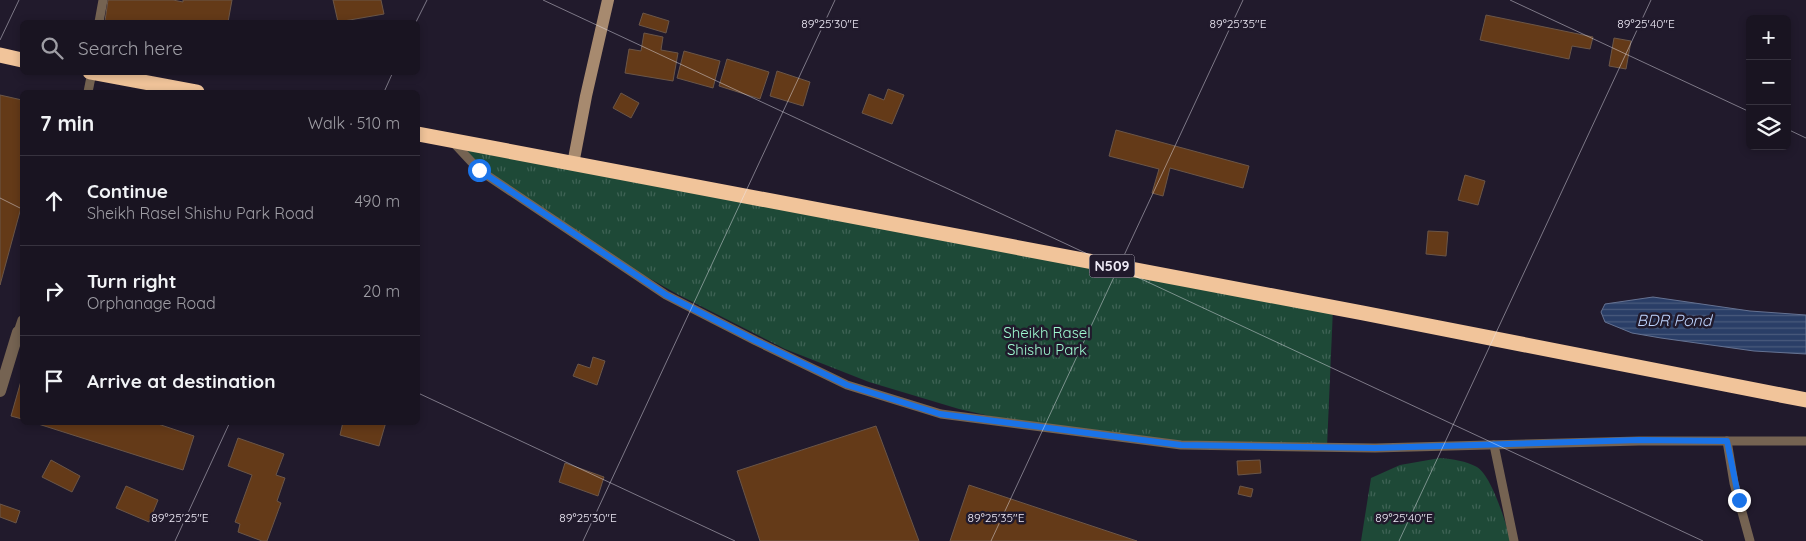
<!DOCTYPE html>
<meta charset="utf-8">
<style>
:root{--surface:#191421;--page:#221d2a;--text:#f1f3f6;--muted:#9f9ea5;--line:#37333f}
body{margin:0;font-family:Quicksand,sans-serif;background:var(--page);color:var(--text)}
.controls{position:absolute;right:15px;top:15px;display:grid;overflow:hidden;border-radius:8px;box-shadow:0 2px 8px #0003}
.controls button{width:45px;height:45px;display:grid;place-items:center;padding:0;border:0;border-bottom:1px solid var(--line);background:var(--surface);color:var(--text);font:25px sans-serif}
.stop{position:absolute;width:15px;height:15px;margin:-11px;border:4px solid #1a73e8;border-radius:50%;background:#fff}
.stop.end{background:#1a73e8;border-color:#fff;box-shadow:0 1px 5px #0008}
.list{margin:0;padding:0;list-style:none}
h2{display:flex;justify-content:space-between;align-items:center;height:65px;margin:0;padding:0 20px;font-size:21px}
h2 small{font-size:16px;font-weight:400;color:var(--muted)}
.list li{display:grid;grid-template-columns:32px 1fr auto;gap:15px;align-items:center;box-sizing:border-box;height:90px;padding:0 20px;border-top:1px solid var(--line)}
.list b{display:block;font-size:19px;white-space:nowrap}
.list p{margin:0;font-size:16px;white-space:nowrap;color:var(--muted)}
.list em{font-size:16px;font-style:normal;color:var(--muted)}
.icon{flex:none;width:28px;height:28px;fill:none;stroke:currentColor;stroke-width:2;stroke-linecap:round;stroke-linejoin:round}
.map{position:relative;flex:none;width:1806px;height:541px;overflow:hidden}
.search{position:absolute;background:var(--surface);box-shadow:0 2px 8px #0003;left:20px;top:20px;width:400px;height:55px;display:flex;align-items:center;gap:12px;box-sizing:border-box;padding:0 18px;border-radius:8px;color:var(--muted);font-size:19px}
.panel{position:absolute;background:var(--surface);box-shadow:0 2px 8px #0003;left:20px;top:90px;width:400px;height:335px;border-radius:8px}
.map>svg:first-child{display:block}
.park{fill:url(#park-tufts)}
.water{fill:url(#water-rules);stroke:#657292}
.building{fill:#643a18;stroke:#6b5648}
.lines{fill:none;stroke-linecap:round;stroke-linejoin:round}
.lane{stroke:#756352;stroke-width:9}
.street{stroke:#756352;stroke-width:12}
.secondary{stroke:#a78a6f;stroke-width:12}
.highway{stroke:#f1c49a;stroke-width:15}
.route{stroke:#1a73e8;stroke-width:6}
.ticks{fill:none;stroke:#eeeaf6;stroke-width:1;stroke-opacity:0.45}
.labels{text-anchor:middle;stroke-width:5;stroke-linejoin:round;paint-order:stroke}
.shield{fill:#211a2c;stroke:#b0acb9;stroke-width:1}
.shield-label{font-size:14px;font-weight:bold;fill:#eeeaf6}
.park-label{font-size:15px;fill:#9ef9d0;stroke:#211a2c}
.water-label{font-size:16px;font-style:italic;fill:#bdd3fd;stroke:#211a2c}
.ticks-label{font-size:12px;text-anchor:middle;fill:#eeeaf6;stroke:#211a2c;stroke-width:5;stroke-linejoin:round;paint-order:stroke}
</style>
<div class="map">
<svg width="1806" height="541" viewBox="0 0 1806 541">
<defs>
<pattern id="park-tufts" width="24" height="20" patternUnits="userSpaceOnUse" patternTransform="scale(1.25)"><rect width="24" height="20" fill="#1e4937"/><path d="M3 7l-1-3M5 7V3M7 7l1-3M15 17l-1-3M17 17v-4M19 17l1-3" fill="none" stroke="#3f6355"/></pattern>
<pattern id="water-rules" width="6" height="5" patternUnits="userSpaceOnUse" patternTransform="scale(1.25)"><rect width="6" height="5" fill="#2a3e67"/><path d="M0 2.5h6" fill="none" stroke="#495a7d"/></pattern>
</defs>
<rect width="100%" height="100%" fill="#211a2c"/>
<g class="park">
<path d="M 451,141 L 1333,308 L 1327,447 L 1173,444 L 1033,426 L 959,409 L 869,382 L 785,349 L 677,294 L 594,247 L 479,170 Z"/>
<path d="M 1440,458 C 1453,459 1466,461 1477,467 C 1492,476 1506,524 1511,541 L 1361,541 L 1371,478 L 1400,465 Z"/>
</g>
<path class="water" d="M 1653,297 L 1750,311 L 1806,315 L 1806,354 L 1754,351 L 1661,338 L 1632,333 L 1605,322 L 1601,312 L 1605,304 Z"/>
<g class="building">
<path d="M 108,0 L 173,0 L 183,2 L 183,0 L 232,0 L 228,22 L 114,22 L 105,21 Z"/>
<path d="M 333,0 L 381,0 L 384,14 L 338,22 Z"/>
<path d="M 643,13 L 669,21 L 666,33 L 639,25 Z"/>
<path d="M 1486,15 L 1593,37 L 1590,49 L 1572,46 L 1569,59 L 1480,40 Z"/>
<path d="M 644,33 L 663,37 L 661,50 L 678,53 L 673,81 L 625,73 L 629,49 L 641,51 Z"/>
<path d="M 1614,38 L 1631,41 L 1626,69 L 1609,66 Z"/>
<path d="M 684,51 L 720,61 L 713,88 L 677,78 Z"/>
<path d="M 727,59 L 769,72 L 760,99 L 719,86 Z"/>
<path d="M 777,71 L 810,82 L 803,106 L 770,96 Z"/>
<path d="M 888,89 L 904,95 L 892,124 L 862,113 L 869,94 L 884,100 Z"/>
<path d="M 621,93 L 639,103 L 631,118 L 613,108 Z"/>
<path d="M 0,95 L 22,100 L 22,204 L 0,285 Z"/>
<path d="M 1116,130 L 1249,166 L 1243,188 L 1170,168 L 1163,196 L 1152,193 L 1159,169 L 1109,156 Z"/>
<path d="M 1465,175 L 1485,181 L 1478,205 L 1458,200 Z"/>
<path d="M 1428,231 L 1448,232 L 1446,256 L 1426,254 Z"/>
<path d="M 593,357 L 605,361 L 597,385 L 573,376 L 578,364 L 590,368 Z"/>
<path d="M 21,381 L 22,382 L 22,419 L 11,416 Z"/>
<path d="M 32,422 L 152,422 L 194,436 L 183,470 Z"/>
<path d="M 343,422 L 386,422 L 379,446 L 340,435 Z"/>
<path d="M 876,426 L 919,541 L 760,541 L 737,471 Z"/>
<path d="M 238,438 L 284,454 L 276,475 L 285,478 L 277,501 L 281,503 L 267,541 L 262,541 L 238,532 L 240,524 L 235,522 L 252,475 L 228,466 Z"/>
<path d="M 51,460 L 80,476 L 72,492 L 42,477 Z"/>
<path d="M 1260,460 L 1261,473 L 1238,475 L 1237,461 Z"/>
<path d="M 565,463 L 604,477 L 598,496 L 559,482 Z"/>
<path d="M 969,485 L 1137,541 L 950,541 Z"/>
<path d="M 126,486 L 158,500 L 149,522 L 116,508 Z"/>
<path d="M 1240,486 L 1253,489 L 1251,497 L 1238,494 Z"/>
<path d="M 0,504 L 20,511 L 16,523 L 0,517 Z"/>
</g>
<g class="lines">
<g class="lane">
<path d="M 99,22 L 103,0"/>
<path d="M 88,92 L 92,72"/>
<path d="M 452,141 L 479,170 L 666,295 L 756,341 L 847,385 L 941,414 L 1181,445 L 1375,448 L 1639,441 L 1806,441"/>
<path d="M 21,334 L 18,332 L 22,320"/>
<path d="M 1727,441 L 1734,483 L 1750,541"/>
<path d="M 1494,445 L 1514,541"/>
</g>
<path class="street" d="M 0,391 L 18,332"/>
<path class="secondary" d="M 573,164 L 586,96 L 608,0"/>
<g class="highway">
<path d="M 0,55 L 22,60"/>
<path d="M 90,72 L 197,92"/>
<path d="M 418,134 L 1363,313 L 1806,400"/>
</g>
</g>
<g class="lines">
<path class="route" d="M 479,170 L 666,295 L 756,341 L 847,385 L 940,414 L 1181,445 L 1375,448 L 1639,440 L 1727,441 L 1739,500"/>
</g>
<path class="ticks" d="M 543,0 L 1703,541M 1510,0 L 1750,112M 416,22 L 427,0M 0,40 L 19,0M 384,92 L 393,72M 1787,129 L 1806,138M 0,198 L 22,209M 418,393 L 735,541M 175,541 L 230,422M 583,541 L 835,0M 991,541 L 1243,0M 1399,541 L 1651,0"/>
<g class="labels">
<rect class="shield" x="1089.5" y="254.5" width="45" height="23" rx="4"/>
<g class="shield-label">
<text x="1112" y="271">N509</text>
</g>
<g class="park-label">
<text x="1047" y="338">Sheikh Rasel<tspan x="1047" dy="17">Shishu Park</tspan></text>
</g>
<g class="water-label">
<text x="1674" y="326">BDR Pond</text>
</g>
</g>
<g class="ticks-label">
<text x="830" y="28">89°25'30"E</text>
<text x="1238" y="28">89°25'35"E</text>
<text x="1646" y="28">89°25'40"E</text>
<text x="180" y="522">89°25'25"E</text>
<text x="588" y="522">89°25'30"E</text>
<text x="996" y="522">89°25'35"E</text>
<text x="1404" y="522">89°25'40"E</text>
</g>
</svg>
<div class="controls">
<button>+</button>
<button>−</button>
<button><svg class="icon" aria-label="layers" viewBox="0 0 24 24"><path d="M12 4l9 5-9 5-9-5zM3 14l9 5 9-5"/></svg></button>
</div>
<div class="stop" style="left:479px;top:170px"></div>
<div class="stop end" style="left:1739px;top:500px"></div>
<div class="search"><svg class="icon" aria-label="search" viewBox="0 0 24 24"><circle cx="10" cy="10" r="6"/><path d="M15 15l6 6"/></svg>Search here</div>
<section class="panel">
<h2>7 min<small>Walk · 510 m</small></h2>
<ul class="list">
<li><svg class="icon" aria-label="ahead" viewBox="0 0 24 24"><path d="M12 20V5M6 11l6-6 6 6"/></svg><div><b>Continue</b><p>Sheikh Rasel Shishu Park Road</p></div><em>490 m</em></li>
<li><svg class="icon" aria-label="right" viewBox="0 0 24 24"><path d="M7 20v-9h11M14 6l5 5-5 5"/></svg><div><b>Turn right</b><p>Orphanage Road</p></div><em>20 m</em></li>
<li><svg class="icon" aria-label="arrive" viewBox="0 0 24 24"><path d="M6 21V4h12l-3 4 3 4H6"/></svg><div><b>Arrive at destination</b></div></li>
</ul>
</section>
</div>
